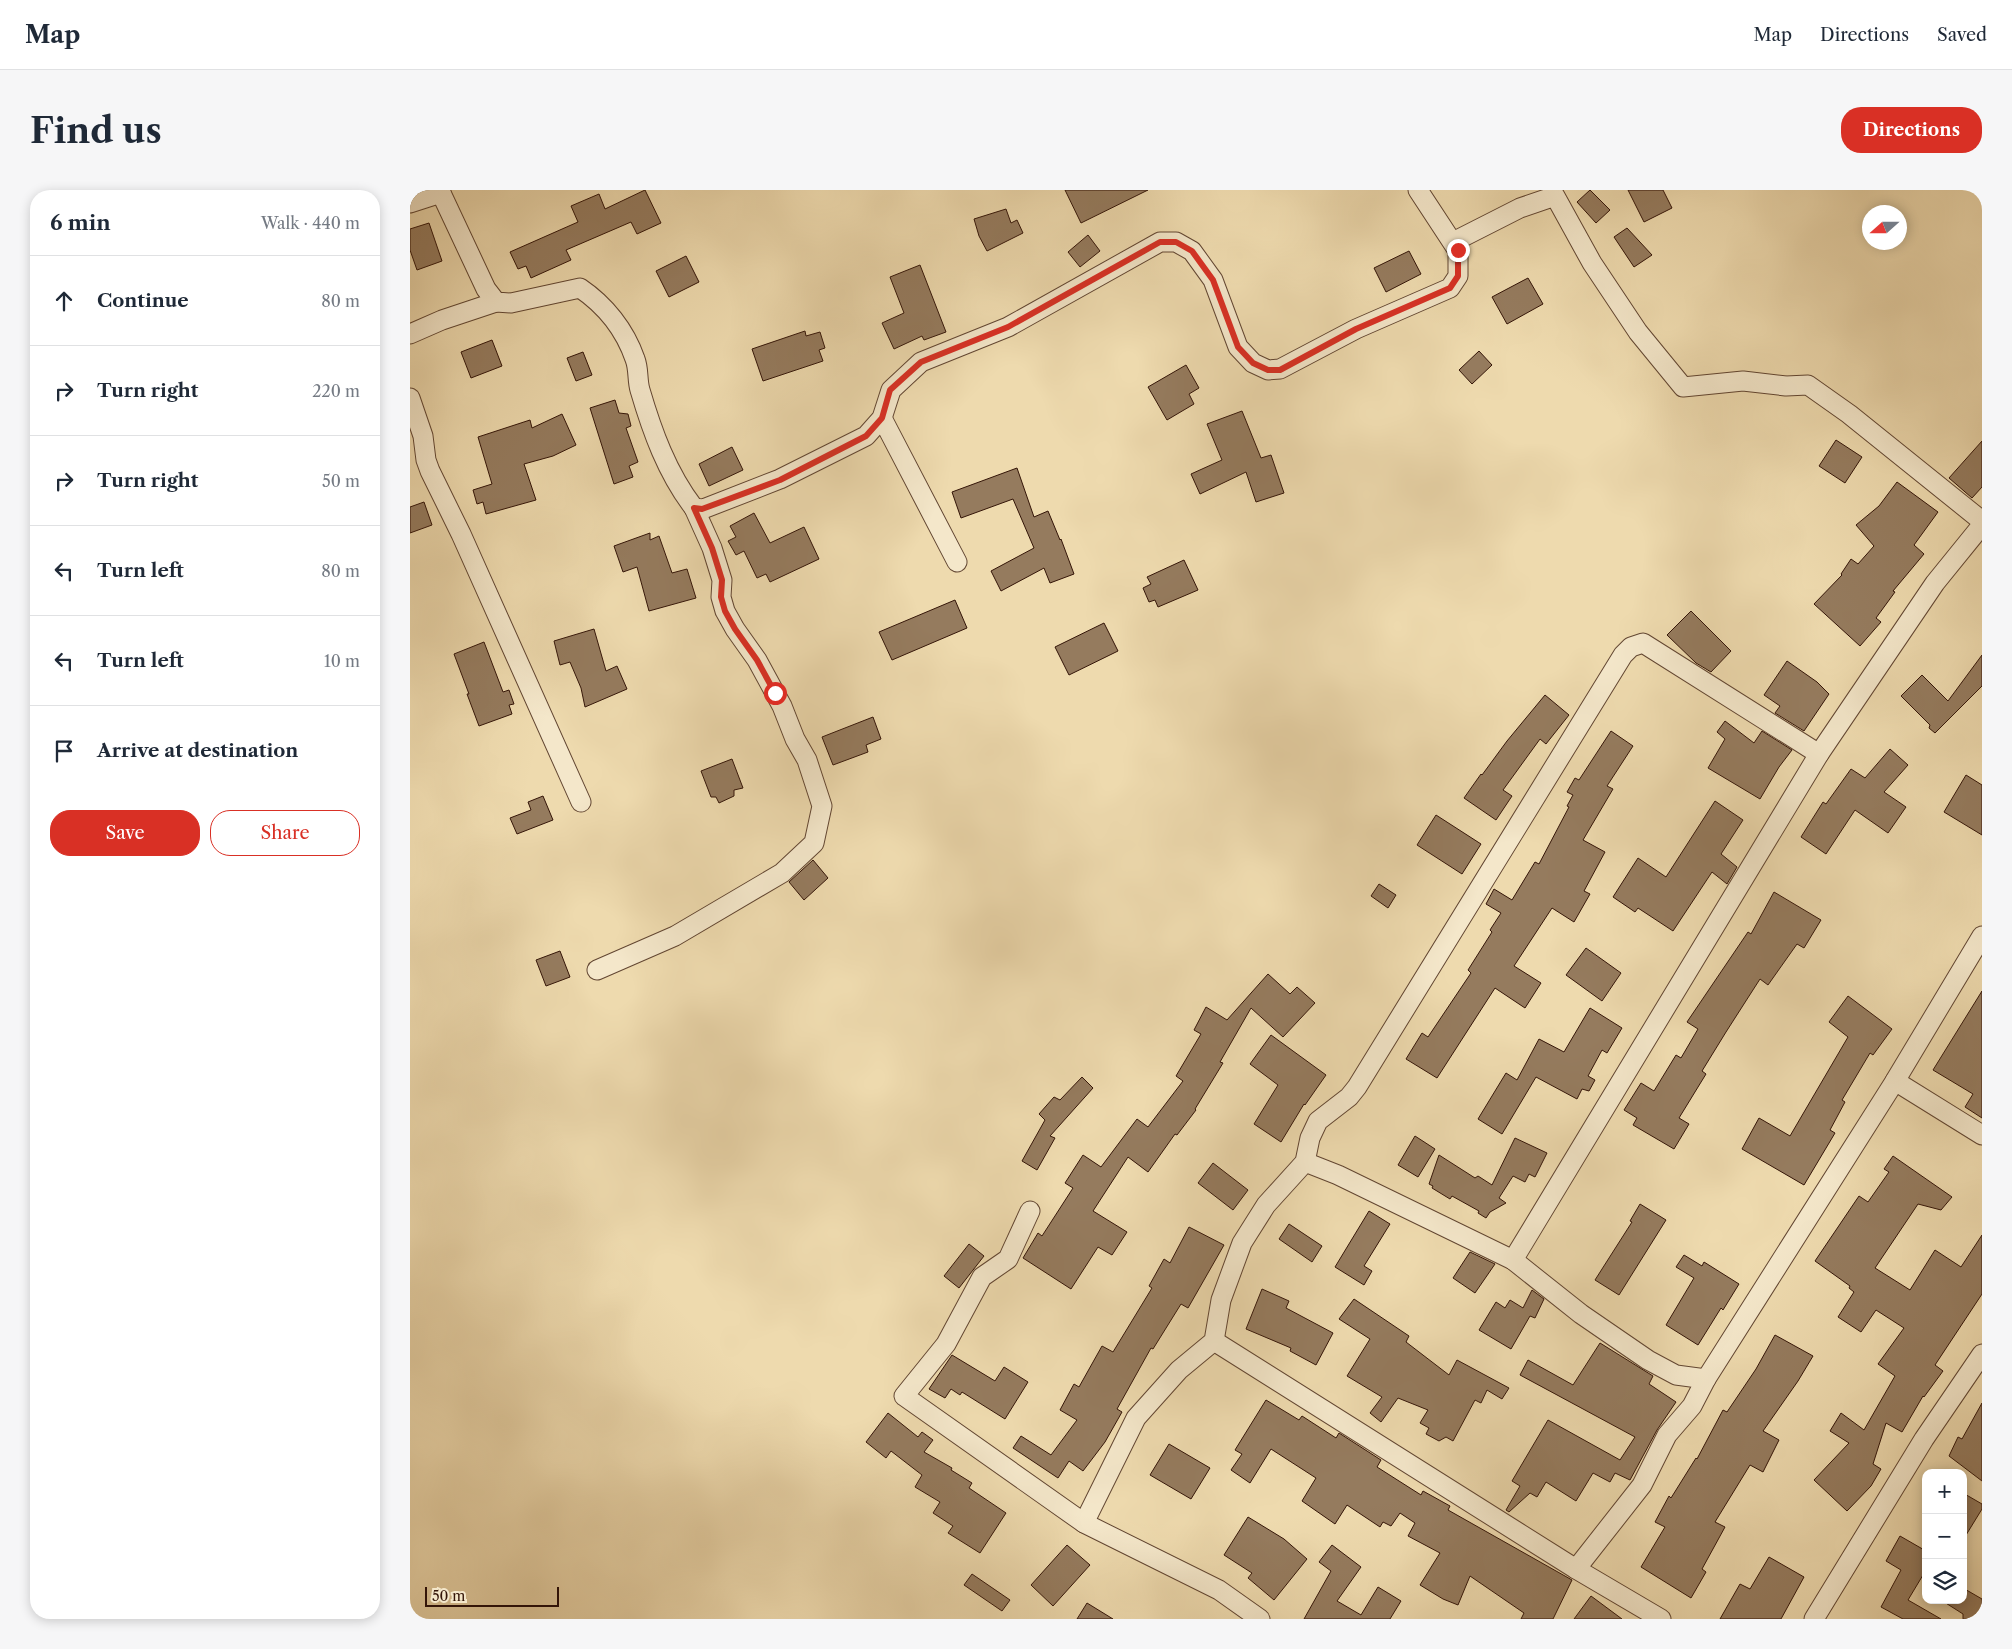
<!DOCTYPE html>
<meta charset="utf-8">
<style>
:root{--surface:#fff;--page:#f6f6f7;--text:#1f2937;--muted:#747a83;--line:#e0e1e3;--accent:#d93025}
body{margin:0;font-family:"Libre Caslon Text",serif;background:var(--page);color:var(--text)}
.controls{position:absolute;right:15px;bottom:15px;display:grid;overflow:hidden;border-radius:10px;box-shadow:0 2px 12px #0003}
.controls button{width:45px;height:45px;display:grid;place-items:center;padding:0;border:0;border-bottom:1px solid var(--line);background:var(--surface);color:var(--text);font:25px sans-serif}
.compass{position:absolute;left:1452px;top:15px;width:45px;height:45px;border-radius:50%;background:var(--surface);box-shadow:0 2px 12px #0003;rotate:249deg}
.scale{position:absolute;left:15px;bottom:12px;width:134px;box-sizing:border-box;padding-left:5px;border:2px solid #341508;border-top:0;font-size:14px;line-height:18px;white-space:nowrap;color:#341508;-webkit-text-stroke:4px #f4e7ca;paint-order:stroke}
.stop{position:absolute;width:15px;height:15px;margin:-11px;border:4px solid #d93025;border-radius:50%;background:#fff}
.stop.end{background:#d93025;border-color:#fff;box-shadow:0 1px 5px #0008}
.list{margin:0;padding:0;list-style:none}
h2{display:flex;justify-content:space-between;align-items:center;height:65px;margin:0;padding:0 20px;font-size:21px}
h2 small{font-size:16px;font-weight:400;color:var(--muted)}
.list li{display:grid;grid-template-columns:32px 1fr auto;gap:15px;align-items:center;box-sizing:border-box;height:90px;padding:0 20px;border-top:1px solid var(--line)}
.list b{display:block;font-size:19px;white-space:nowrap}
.list em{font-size:16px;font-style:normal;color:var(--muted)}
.actions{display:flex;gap:10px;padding:15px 20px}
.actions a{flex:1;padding:11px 0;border:1px solid var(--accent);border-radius:20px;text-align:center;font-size:18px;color:var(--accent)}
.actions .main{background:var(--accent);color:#fff}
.icon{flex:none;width:28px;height:28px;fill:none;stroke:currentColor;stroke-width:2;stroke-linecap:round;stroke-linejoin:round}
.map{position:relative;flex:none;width:1572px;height:1429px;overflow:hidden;border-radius:20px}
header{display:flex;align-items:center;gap:30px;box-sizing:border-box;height:70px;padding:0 25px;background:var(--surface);border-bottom:1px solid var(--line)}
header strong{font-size:24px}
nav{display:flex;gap:28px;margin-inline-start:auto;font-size:18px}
.intro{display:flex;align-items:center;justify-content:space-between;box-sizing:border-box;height:120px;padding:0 30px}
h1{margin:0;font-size:35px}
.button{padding:12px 22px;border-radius:20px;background:var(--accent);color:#fff;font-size:18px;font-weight:700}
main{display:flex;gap:30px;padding:0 30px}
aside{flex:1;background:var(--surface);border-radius:20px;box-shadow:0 2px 12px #0003}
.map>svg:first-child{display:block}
.building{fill:#957b5e;stroke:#341508}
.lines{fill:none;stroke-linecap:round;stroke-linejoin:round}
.street-casing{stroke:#624632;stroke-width:21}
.street{stroke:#f4e7ca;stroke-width:19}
.route{stroke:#d93025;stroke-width:6}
</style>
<header>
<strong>Map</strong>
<nav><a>Map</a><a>Directions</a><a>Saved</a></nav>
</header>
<div class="intro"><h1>Find us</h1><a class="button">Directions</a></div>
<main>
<aside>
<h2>6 min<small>Walk · 440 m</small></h2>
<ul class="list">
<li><svg class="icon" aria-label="ahead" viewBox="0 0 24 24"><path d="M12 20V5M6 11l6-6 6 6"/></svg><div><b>Continue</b></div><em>80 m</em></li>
<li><svg class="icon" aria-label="right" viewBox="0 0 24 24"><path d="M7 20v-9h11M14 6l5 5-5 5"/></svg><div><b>Turn right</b></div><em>220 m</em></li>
<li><svg class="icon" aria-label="right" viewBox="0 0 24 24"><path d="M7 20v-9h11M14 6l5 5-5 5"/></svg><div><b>Turn right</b></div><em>50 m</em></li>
<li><svg class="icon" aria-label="left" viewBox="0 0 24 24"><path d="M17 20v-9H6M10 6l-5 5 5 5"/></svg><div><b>Turn left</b></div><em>80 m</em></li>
<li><svg class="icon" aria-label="left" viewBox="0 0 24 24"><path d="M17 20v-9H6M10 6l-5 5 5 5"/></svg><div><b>Turn left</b></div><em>10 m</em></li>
<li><svg class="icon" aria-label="arrive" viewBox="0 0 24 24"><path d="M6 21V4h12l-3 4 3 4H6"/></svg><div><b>Arrive at destination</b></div></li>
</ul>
<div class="actions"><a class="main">Save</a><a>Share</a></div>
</aside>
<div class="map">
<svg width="1572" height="1429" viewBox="0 0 1572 1429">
<rect width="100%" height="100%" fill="#eedaae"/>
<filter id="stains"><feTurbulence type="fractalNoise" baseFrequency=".004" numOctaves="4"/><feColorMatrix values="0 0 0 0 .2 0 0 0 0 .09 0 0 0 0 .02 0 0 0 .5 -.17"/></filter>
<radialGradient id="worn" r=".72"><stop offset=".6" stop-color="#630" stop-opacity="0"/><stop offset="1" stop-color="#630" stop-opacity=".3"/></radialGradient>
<g class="building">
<path d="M 235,0 L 251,33 L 227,44 L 221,32 L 156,60 L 161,70 L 121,88 L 116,76 L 108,79 L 100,62 L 168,32 L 161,16 L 189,4 L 195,19 Z"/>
<path d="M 655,0 L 738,0 L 671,33 Z"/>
<path d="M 1180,0 L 1200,20 L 1186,33 L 1167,12 Z"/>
<path d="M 1218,0 L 1253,0 L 1262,18 L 1234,32 Z"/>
<path d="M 596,19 L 601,33 L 607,30 L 613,43 L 577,61 L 569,46 L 564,29 Z"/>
<path d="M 19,33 L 32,71 L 7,80 L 0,60 L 0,39 Z"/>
<path d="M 1217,38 L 1242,65 L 1224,77 L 1204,47 Z"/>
<path d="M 678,45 L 690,61 L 670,77 L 658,62 Z"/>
<path d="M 999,61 L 1011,84 L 976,102 L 964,78 Z"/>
<path d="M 276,66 L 289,92 L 259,107 L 246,81 Z"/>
<path d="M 510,75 L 536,142 L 514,150 L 512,146 L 484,159 L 472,133 L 494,123 L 480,87 Z"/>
<path d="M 1118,88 L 1133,114 L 1097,134 L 1082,107 Z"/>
<path d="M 395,141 L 396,146 L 410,142 L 415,158 L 409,160 L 413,171 L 353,191 L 342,159 Z"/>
<path d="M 82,150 L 92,176 L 61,188 L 51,162 Z"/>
<path d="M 1069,161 L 1082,175 L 1062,194 L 1049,180 Z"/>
<path d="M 173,162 L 182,185 L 166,191 L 157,168 Z"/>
<path d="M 776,175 L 789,198 L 779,204 L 784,214 L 757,230 L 738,197 Z"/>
<path d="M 205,210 L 209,223 L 218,224 L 221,236 L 216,238 L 228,272 L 219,276 L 223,287 L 204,294 L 180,218 Z"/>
<path d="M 832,221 L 851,268 L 861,265 L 874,303 L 846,312 L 836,282 L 790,304 L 781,284 L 812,270 L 797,234 Z"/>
<path d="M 152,224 L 166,255 L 143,266 L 114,274 L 126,310 L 76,324 L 73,312 L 67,314 L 63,300 L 82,294 L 68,247 L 120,230 L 122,238 Z"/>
<path d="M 1426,250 L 1452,267 L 1435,293 L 1409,276 Z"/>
<path d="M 1572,251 L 1572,297 L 1562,308 L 1539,288 Z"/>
<path d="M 322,257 L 333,280 L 299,296 L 289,274 Z"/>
<path d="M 607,278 L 624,327 L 638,321 L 650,350 L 651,349 L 664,384 L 640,393 L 634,378 L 591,401 L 581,381 L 624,358 L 603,309 L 551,328 L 542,302 Z"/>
<path d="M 1487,292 L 1528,322 L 1504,355 L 1514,364 L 1483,401 L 1485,402 L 1466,428 L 1471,432 L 1450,456 L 1404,414 L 1432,385 L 1431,384 L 1441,369 L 1448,374 L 1464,356 L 1446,335 L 1469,316 Z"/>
<path d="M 14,312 L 22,335 L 0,343 L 0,317 Z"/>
<path d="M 344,323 L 360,353 L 394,337 L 409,369 L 360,392 L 356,384 L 347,388 L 334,361 L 326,365 L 318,351 L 326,347 L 320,336 Z"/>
<path d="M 240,343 L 240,350 L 249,346 L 262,383 L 277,379 L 286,408 L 239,421 L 227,377 L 213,382 L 204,356 Z"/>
<path d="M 774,370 L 788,400 L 748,417 L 745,410 L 739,412 L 733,398 L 741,394 L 737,387 Z"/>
<path d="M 545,410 L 557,438 L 482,470 L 469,442 Z"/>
<path d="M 1281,421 L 1321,461 L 1301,482 L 1286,473 L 1257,445 Z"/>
<path d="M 694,433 L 708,461 L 659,485 L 645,457 Z"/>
<path d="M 184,439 L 196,481 L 207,476 L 217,499 L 175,517 L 171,498 L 160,472 L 150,475 L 144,451 Z"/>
<path d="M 74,452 L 93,502 L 99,500 L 104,514 L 99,515 L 102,524 L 69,536 L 57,504 L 59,504 L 44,464 Z"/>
<path d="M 1572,465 L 1572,496 L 1525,543 L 1519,538 L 1520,535 L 1491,506 L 1512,485 L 1538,511 Z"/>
<path d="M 1377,471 L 1407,492 L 1419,504 L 1394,541 L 1365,523 L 1370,516 L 1354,505 Z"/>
<path d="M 1135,505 L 1159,525 L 1136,554 L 1130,549 L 1093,600 L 1102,606 L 1086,630 L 1054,608 L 1071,584 L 1072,585 L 1097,551 Z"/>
<path d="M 463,527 L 471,549 L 456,555 L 458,562 L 423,575 L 412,547 Z"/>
<path d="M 1315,531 L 1344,553 L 1352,541 L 1382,560 L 1369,577 L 1350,609 L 1298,578 L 1315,549 L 1307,542 Z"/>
<path d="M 1201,541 L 1223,556 L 1197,596 L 1203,599 L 1173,650 L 1195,662 L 1174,701 L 1180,704 L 1164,732 L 1142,718 L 1104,776 L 1131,793 L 1115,818 L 1085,798 L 1027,888 L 996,869 L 1012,843 L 1018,847 L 1061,783 L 1058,780 L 1082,742 L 1080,740 L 1091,723 L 1076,714 L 1084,699 L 1102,710 L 1125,672 L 1129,674 L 1159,617 L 1157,616 L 1163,605 L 1157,602 L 1165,588 L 1169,590 Z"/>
<path d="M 1480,559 L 1498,575 L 1474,602 L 1496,617 L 1478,643 L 1445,620 L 1416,664 L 1391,647 L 1413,612 L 1416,614 L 1441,579 L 1455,588 Z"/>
<path d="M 322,569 L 333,598 L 324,600 L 324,606 L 309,613 L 306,607 L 301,607 L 291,581 Z"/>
<path d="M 1556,585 L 1572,595 L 1572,645 L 1534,622 Z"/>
<path d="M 133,606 L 143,630 L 107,644 L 100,628 L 121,620 L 118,612 Z"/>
<path d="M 1305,611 L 1333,630 L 1311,664 L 1327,677 L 1317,694 L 1302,682 L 1263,741 L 1228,718 L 1225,722 L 1203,707 L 1228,668 L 1256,687 Z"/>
<path d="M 1026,625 L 1071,654 L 1052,684 L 1007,655 Z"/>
<path d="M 403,670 L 418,688 L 394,710 L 379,692 Z"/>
<path d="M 969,694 L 986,705 L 978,718 L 961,706 Z"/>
<path d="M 1364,702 L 1411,730 L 1394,758 L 1387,754 L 1358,795 L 1350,789 L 1316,842 L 1292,881 L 1296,884 L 1269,928 L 1279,934 L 1264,959 L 1223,935 L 1227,928 L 1214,920 L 1231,893 L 1244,901 L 1266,865 L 1271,868 L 1288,839 L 1277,832 L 1338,742 L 1341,744 Z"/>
<path d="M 1176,758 L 1211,783 L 1192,811 L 1156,785 Z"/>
<path d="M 150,761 L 160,787 L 136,796 L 126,770 Z"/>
<path d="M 858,784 L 880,804 L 887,797 L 905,813 L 873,847 L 841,818 L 810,872 L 813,873 L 785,919 L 786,920 L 767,945 L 765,944 L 738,982 L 718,967 L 683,1021 L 717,1042 L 702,1065 L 688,1057 L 661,1099 L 613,1068 L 628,1043 L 632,1046 L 663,998 L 655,993 L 673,965 L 691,977 L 727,929 L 738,937 L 773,891 L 766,886 L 791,844 L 784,840 L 796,817 L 817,830 Z"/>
<path d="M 1572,801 L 1572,928 L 1555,917 L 1563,904 L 1523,880 Z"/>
<path d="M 1438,806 L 1482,839 L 1463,865 L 1460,863 L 1432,910 L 1435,912 L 1420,940 L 1425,943 L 1394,995 L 1332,959 L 1349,928 L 1380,946 L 1438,847 L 1419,832 Z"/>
<path d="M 1180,818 L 1212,838 L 1197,863 L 1192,860 L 1178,886 L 1185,890 L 1179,901 L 1172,899 L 1167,909 L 1126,887 L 1092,944 L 1068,929 L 1096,883 L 1107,890 L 1129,849 L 1154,862 Z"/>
<path d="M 861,845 L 916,885 L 895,915 L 894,914 L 871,952 L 844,934 L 868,895 L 840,874 Z"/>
<path d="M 672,887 L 683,898 L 640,946 L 645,948 L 627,980 L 612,971 L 635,930 L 629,924 L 644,907 L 650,910 Z"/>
<path d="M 1005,946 L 1025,959 L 1008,987 L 988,975 Z"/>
<path d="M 1105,948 L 1137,963 L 1125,987 L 1119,984 L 1115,992 L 1103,986 L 1089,1008 L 1096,1013 L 1080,1022 L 1076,1028 L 1068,1023 L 1069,1021 L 1042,1006 L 1040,1009 L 1022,998 L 1023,996 L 1019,994 L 1029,965 L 1065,988 L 1068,986 L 1082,995 Z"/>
<path d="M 1483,966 L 1542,1007 L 1531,1020 L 1508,1014 L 1465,1078 L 1500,1100 L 1525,1060 L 1551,1077 L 1572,1045 L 1572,1104 L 1525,1175 L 1533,1181 L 1514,1207 L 1513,1206 L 1492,1242 L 1476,1233 L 1463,1274 L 1471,1279 L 1461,1296 L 1437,1321 L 1404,1290 L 1439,1253 L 1420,1241 L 1431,1223 L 1454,1240 L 1485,1186 L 1468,1174 L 1494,1138 L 1466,1120 L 1451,1142 L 1428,1127 L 1444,1102 L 1439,1098 L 1440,1096 L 1405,1071 L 1449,1006 L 1458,1012 L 1479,982 L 1474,979 Z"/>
<path d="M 803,973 L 838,1000 L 823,1020 L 788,993 Z"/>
<path d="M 1230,1014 L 1256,1030 L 1209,1105 L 1185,1090 L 1222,1032 L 1220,1031 Z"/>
<path d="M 959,1021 L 980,1034 L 954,1076 L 962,1081 L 954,1095 L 925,1077 Z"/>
<path d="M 879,1034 L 912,1056 L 902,1072 L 869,1049 Z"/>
<path d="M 779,1037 L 814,1055 L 778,1118 L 771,1114 L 743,1159 L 741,1158 L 707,1219 L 712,1222 L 695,1252 L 673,1281 L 659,1271 L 648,1288 L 603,1258 L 611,1246 L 641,1265 L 667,1230 L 650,1220 L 664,1194 L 669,1197 L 692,1156 L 703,1162 L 742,1098 L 739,1096 L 754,1069 L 760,1073 Z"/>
<path d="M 559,1054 L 574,1066 L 549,1098 L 534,1086 Z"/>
<path d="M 1060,1062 L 1085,1074 L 1065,1103 L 1043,1088 Z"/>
<path d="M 1274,1065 L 1292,1076 L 1294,1072 L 1329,1094 L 1313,1120 L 1311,1118 L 1288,1155 L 1256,1135 L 1284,1088 L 1266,1077 Z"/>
<path d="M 852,1099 L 879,1111 L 876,1118 L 923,1143 L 906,1175 L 880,1161 L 881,1158 L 836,1139 Z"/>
<path d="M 1122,1100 L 1134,1109 L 1125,1128 L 1120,1126 L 1101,1159 L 1069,1140 L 1086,1112 L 1095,1118 L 1100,1110 L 1113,1118 Z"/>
<path d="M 944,1109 L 999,1146 L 996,1152 L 1039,1185 L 1047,1170 L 1099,1198 L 1092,1209 L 1077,1200 L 1071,1213 L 1065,1210 L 1043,1251 L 1036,1247 L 1029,1251 L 1016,1244 L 1019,1238 L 1010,1233 L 1018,1220 L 988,1208 L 971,1232 L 960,1223 L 972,1207 L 937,1186 L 960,1149 L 929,1129 Z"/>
<path d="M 1365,1145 L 1403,1166 L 1388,1191 L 1353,1241 L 1369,1250 L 1353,1282 L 1340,1275 L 1305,1332 L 1315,1337 L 1292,1379 L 1296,1382 L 1281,1408 L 1231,1377 L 1255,1337 L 1245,1332 L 1259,1306 L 1261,1308 L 1286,1268 L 1287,1269 L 1313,1220 L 1317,1222 L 1346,1179 Z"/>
<path d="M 1190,1153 L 1243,1186 L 1239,1194 L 1266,1212 L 1247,1240 L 1220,1290 L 1205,1283 L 1200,1292 L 1183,1283 L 1166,1311 L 1136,1292 L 1127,1307 L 1120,1303 L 1099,1322 L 1096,1320 L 1110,1296 L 1102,1291 L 1138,1230 L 1210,1270 L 1225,1247 L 1110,1185 L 1118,1170 L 1163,1195 Z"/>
<path d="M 542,1165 L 585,1191 L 594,1177 L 618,1192 L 595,1229 L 552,1202 L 550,1205 L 541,1199 L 535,1208 L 519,1199 Z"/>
<path d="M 856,1210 L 889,1230 L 892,1226 L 926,1248 L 929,1243 L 971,1270 L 967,1277 L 1011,1305 L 1013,1301 L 1040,1316 L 1038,1320 L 1162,1390 L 1143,1429 L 1111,1429 L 1114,1423 L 1060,1386 L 1048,1415 L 1033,1409 L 1010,1395 L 1030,1363 L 998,1346 L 1005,1333 L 990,1323 L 981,1336 L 973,1332 L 970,1337 L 937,1315 L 925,1334 L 892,1311 L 906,1288 L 861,1259 L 840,1293 L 821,1280 L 832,1264 L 825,1260 Z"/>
<path d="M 1572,1213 L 1572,1291 L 1539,1266 L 1548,1247 L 1552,1249 Z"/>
<path d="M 478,1223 L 508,1247 L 512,1242 L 523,1250 L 514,1262 L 542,1278 L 541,1280 L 562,1293 L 559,1298 L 596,1323 L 570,1363 L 538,1343 L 543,1336 L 523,1323 L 530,1312 L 505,1297 L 512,1285 L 481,1261 L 476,1268 L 456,1252 Z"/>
<path d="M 759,1254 L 800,1278 L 781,1309 L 740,1285 Z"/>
<path d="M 1553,1303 L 1572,1314 L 1572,1319 L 1553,1350 Z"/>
<path d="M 838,1327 L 874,1349 L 897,1369 L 864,1410 L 838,1388 L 842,1383 L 814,1365 Z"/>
<path d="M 1490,1346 L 1516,1361 L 1516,1380 L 1498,1410 L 1531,1429 L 1493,1429 L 1471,1417 L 1491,1380 L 1476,1371 Z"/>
<path d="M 657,1355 L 680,1375 L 643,1416 L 621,1395 Z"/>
<path d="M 922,1355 L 951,1377 L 927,1411 L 951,1425 L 968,1397 L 991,1411 L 980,1429 L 894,1429 L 921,1381 L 909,1372 Z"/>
<path d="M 1359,1367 L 1394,1387 L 1371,1429 L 1310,1429 L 1330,1394 L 1340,1399 Z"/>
<path d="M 562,1384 L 600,1410 L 592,1421 L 554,1395 Z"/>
<path d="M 1553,1398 L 1572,1409 L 1572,1429 L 1553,1429 L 1553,1424 L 1531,1410 L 1553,1410 Z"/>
<path d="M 1181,1406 L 1212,1429 L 1164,1429 Z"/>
<path d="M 677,1413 L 703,1429 L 667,1429 Z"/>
</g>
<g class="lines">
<g class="street-casing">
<g id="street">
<path d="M 31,3 L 76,99 L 86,112 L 101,113 L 170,98 C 195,115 215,140 225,169 C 229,179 227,190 230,200 C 242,241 257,283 284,318 L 293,319 L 370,289 L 456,246 L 472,228 L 481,200 L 511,172 L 598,137 L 750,52 L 766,52 L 782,61 L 803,90 L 828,157 L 843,173 L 858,180 L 870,179 L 946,139 L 1040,98 L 1048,86 L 1048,61 L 1008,0"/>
<path d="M 0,13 L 31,3 L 29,0"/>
<path d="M 1043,52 L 1110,18 L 1145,6 L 1182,73 L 1228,142 L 1273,197 L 1333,191 L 1376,196 L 1398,195 L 1439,224 L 1572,331"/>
<path d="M 0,144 L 32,130 L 86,112"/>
<path d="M 0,208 L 13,246 L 16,270 L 20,281 L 51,344 L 171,612"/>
<path d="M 472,228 L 547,372"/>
<path d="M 187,780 L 265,746 L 372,683 L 404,653 L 412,616 L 397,570 L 385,549 L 372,516 L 347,470 L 325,439 L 315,421 L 311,407 L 312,390 L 302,358 L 284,318"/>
<path d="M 1485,891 L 1572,945"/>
<path d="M 895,972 L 928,985 L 1103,1070 L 1171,1124 L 1238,1170 L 1266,1185 L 1296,1189"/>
<path d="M 620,1021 L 598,1069 L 572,1087 L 536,1154 L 494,1206 L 674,1333"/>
<path d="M 1103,1070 L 1409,564 L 1525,393 L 1572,335"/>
<path d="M 804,1151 L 1166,1379 L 1251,1429"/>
<path d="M 1166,1379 L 1232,1295 L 1257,1245 L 1282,1216 L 1296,1189 L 1485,891 L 1572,746"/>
<path d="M 850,1429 L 809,1400 L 674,1333 L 726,1228 L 769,1180 L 804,1151 L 811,1110 L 832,1053 L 856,1015 L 895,972 L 900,948 L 908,931 L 939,907 L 947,897 L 1213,465 L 1221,457 L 1233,453 L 1409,564"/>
<path d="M 1404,1429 L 1514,1249 L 1572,1164"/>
</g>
</g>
<use href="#street" class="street"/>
</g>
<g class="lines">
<path class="route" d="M 365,503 L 347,470 L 325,439 L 315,421 L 311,407 L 312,390 L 302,358 L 284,318 L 292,319 L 370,290 L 456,246 L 472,228 L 480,200 L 511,172 L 598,137 L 750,52 L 766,52 L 782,61 L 803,90 L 828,157 L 843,173 L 858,180 L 870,180 L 946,139 L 1040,98 L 1048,86 L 1048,60"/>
</g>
<rect width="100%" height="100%" filter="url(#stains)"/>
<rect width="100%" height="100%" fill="url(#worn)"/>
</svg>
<div class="controls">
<button>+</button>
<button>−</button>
<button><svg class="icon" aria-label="layers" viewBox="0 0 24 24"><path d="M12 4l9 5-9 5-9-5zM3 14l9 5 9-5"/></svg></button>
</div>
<svg class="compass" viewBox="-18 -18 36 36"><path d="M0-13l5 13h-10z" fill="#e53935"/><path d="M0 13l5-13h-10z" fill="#747a83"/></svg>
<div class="scale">50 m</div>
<div class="stop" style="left:365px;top:503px"></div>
<div class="stop end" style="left:1048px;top:60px"></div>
</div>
</main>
